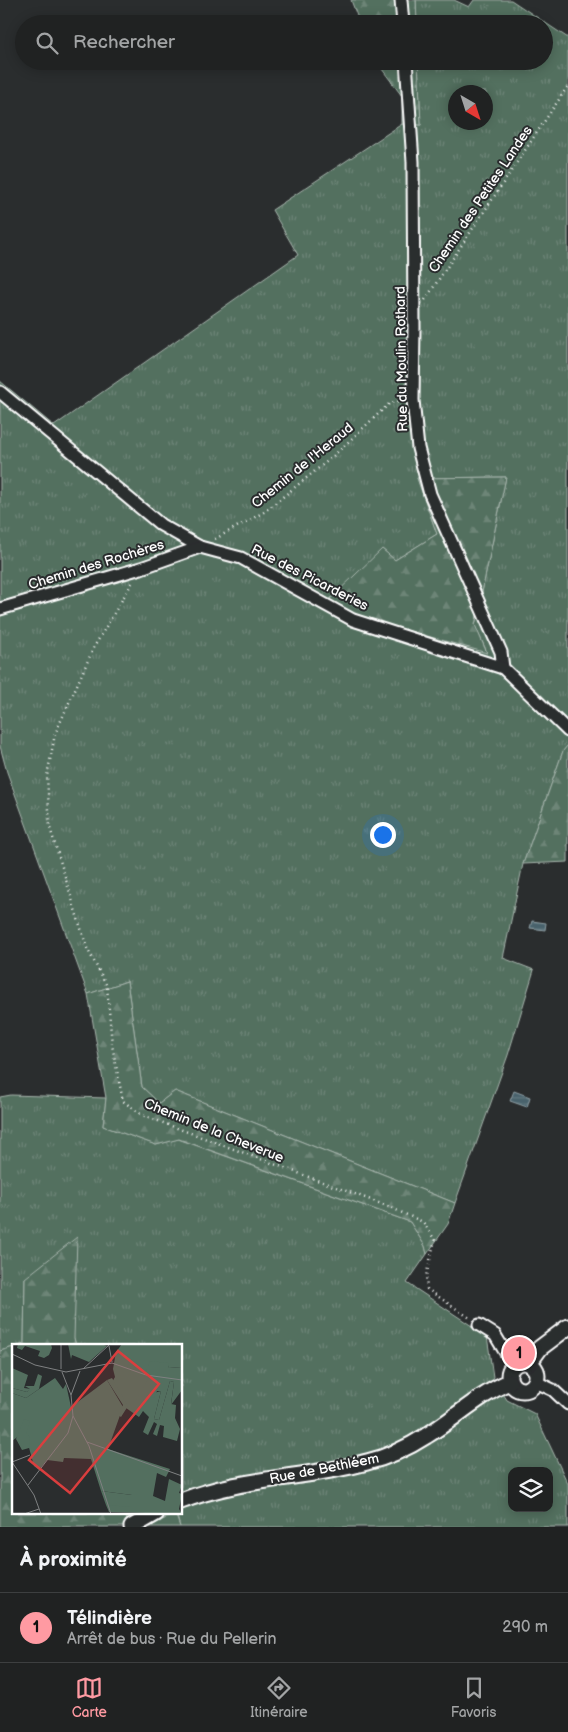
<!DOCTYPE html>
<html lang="fr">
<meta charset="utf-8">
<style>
:root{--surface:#202222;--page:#2d2f2f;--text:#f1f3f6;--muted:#a2a4a5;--line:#3d3f40;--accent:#ff9aa2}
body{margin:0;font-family:"Balsamiq Sans",sans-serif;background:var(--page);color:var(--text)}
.controls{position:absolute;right:15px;bottom:15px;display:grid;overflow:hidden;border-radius:10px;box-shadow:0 2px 12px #0003}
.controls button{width:45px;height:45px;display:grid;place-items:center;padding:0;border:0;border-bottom:1px solid var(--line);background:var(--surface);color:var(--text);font:25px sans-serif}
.compass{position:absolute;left:448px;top:85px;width:45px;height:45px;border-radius:50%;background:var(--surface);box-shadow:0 2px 12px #0003;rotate:141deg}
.you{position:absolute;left:382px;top:834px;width:18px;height:18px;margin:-12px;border:4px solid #fff;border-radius:50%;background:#1a73e8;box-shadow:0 0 0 8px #1a73e833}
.badge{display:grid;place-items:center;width:32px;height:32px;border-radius:50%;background:var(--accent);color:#111;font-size:16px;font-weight:700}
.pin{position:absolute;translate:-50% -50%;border:2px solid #fff;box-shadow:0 1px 5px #0006}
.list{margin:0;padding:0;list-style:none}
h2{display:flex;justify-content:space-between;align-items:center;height:65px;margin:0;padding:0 20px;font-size:21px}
h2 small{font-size:16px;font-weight:400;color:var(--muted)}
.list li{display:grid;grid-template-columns:32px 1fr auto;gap:15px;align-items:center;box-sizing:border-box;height:70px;padding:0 20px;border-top:1px solid var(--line)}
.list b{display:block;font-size:19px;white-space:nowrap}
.list p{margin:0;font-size:16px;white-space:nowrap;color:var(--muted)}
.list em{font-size:16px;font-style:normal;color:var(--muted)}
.icon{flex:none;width:28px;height:28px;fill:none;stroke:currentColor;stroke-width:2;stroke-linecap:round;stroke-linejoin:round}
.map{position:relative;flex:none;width:568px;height:1527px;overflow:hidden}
.search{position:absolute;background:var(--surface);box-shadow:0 2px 12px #0003;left:15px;right:15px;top:15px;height:55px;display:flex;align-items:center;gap:12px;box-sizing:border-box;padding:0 18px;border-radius:28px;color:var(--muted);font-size:19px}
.sheet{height:135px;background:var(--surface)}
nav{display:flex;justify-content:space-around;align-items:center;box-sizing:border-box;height:70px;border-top:1px solid var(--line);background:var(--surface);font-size:14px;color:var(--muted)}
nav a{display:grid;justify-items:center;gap:2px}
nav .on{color:var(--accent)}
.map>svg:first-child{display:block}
.grass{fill:url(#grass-tufts);stroke:#a9b7af;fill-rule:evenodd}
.forest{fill:url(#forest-firs);stroke:#a9b7af}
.water{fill:url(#water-rules);stroke:#91a1a7}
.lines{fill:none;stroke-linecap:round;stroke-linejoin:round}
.minor-casing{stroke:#fff;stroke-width:15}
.secondary-casing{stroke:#fff;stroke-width:19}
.path{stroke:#fff;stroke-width:2.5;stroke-dasharray:1 4;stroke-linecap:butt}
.minor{stroke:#2a2d2e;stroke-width:11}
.secondary{stroke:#2a2d2e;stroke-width:15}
.labels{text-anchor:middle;stroke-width:4;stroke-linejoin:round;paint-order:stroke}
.street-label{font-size:14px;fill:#fff;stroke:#2a2d2e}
.inset-road{fill:none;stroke:#7f8182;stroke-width:1}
.view{fill:#da3e3e;fill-opacity:0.15;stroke:#da3e3e;stroke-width:2.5}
.inset-edge{fill:none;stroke:#fff;stroke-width:2.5}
</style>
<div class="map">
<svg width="568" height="1527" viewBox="0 0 568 1527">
<defs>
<pattern id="grass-tufts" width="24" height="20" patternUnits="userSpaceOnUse" patternTransform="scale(1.25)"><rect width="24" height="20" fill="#536f5f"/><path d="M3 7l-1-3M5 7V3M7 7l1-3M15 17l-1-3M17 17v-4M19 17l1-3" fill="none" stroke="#6d8577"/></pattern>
<pattern id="forest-firs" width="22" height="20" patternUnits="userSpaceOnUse" patternTransform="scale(1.25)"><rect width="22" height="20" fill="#536f5f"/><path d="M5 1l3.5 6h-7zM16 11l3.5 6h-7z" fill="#6d8577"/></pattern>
<pattern id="water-rules" width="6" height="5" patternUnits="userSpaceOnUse" patternTransform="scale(1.25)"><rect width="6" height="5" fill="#48626c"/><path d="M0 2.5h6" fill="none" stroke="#637a82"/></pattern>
</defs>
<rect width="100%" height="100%" fill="#2a2d2e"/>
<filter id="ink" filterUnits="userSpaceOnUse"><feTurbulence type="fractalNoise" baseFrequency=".02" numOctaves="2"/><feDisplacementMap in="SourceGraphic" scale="10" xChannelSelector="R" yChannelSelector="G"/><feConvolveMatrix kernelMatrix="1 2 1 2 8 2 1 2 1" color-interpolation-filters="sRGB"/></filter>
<g filter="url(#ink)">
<g class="grass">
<path d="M 416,0 L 454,0 L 469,7 L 474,0 L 511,0 L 568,38 L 568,745 L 563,751 L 523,864 L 503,958 L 534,970 L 508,1055 L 455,1203 L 175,1091 L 159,1103 L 142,1087 L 127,981 L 88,994 L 7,772 L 0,746 L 0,381 L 54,426 L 298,255 L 272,210 L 402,124 L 421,125 L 418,61 L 544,61 L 544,24 L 417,24 ZM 456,92 L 486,92 L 486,122 L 456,122 ZM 506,477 L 475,626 L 487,652 L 382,549 L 395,560 L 437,534 L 417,478 Z"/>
<path d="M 11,1095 L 106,1098 L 103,1126 L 156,1145 L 178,1139 L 410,1222 L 425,1246 L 427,1254 L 407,1283 L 487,1336 L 493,1377 L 507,1400 L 535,1414 L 568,1484 L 568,1527 L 180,1527 L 176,1513 L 181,1513 L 181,1346 L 76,1346 L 74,1338 L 25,1278 L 24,1344 L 0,1351 L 0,1097 ZM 512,1471 L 549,1471 L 549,1508 L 512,1508 Z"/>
<path d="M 125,1513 L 175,1513 L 150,1527 L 129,1527 Z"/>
</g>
<g class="forest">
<path d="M 351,0 L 416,0 L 417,24 L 360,24 Z"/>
<path d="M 376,61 L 418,61 L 421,125 L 402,124 L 402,96 Z"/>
<path d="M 506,477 L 475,625 L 487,653 L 357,616 L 329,600 L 382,549 L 395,560 L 437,534 L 417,478 Z"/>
<path d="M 568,745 L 568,862 L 523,864 L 563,751 Z"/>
<path d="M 127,981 L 142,1087 L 159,1103 L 175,1091 L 455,1203 L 448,1224 L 427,1254 L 425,1246 L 410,1222 L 179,1139 L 156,1145 L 103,1126 L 106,1098 L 88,994 Z"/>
<path d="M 77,1237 L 74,1338 L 76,1346 L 18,1346 L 24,1344 L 25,1278 Z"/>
<path d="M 14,1347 L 14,1513 L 125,1513 L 129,1527 L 0,1527 L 0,1351 Z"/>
<path d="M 175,1513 L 180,1527 L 150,1527 Z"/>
</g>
<g class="water">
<path d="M 532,921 L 546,923 L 545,930 L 530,928 Z"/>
<path d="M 514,1091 L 530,1097 L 527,1107 L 510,1101 Z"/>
</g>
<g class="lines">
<g class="minor-casing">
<g id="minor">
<path d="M 401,0 L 403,24"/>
<path d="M 406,61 L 413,162 L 414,327 L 413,400 L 418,448 L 430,494 L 501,652 L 503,668 L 568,731"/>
<path d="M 0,392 L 161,525 L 200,547 L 241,558 L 353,620 L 503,668"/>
<path d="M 0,609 L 141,568 L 200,547"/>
<path d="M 479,1325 L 495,1335 L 513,1365"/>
<path d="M 536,1382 L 553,1390 L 568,1404"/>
</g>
</g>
<g class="secondary-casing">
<g id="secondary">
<circle cx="523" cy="1376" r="14"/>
<path d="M 529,1363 L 540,1348 L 568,1327"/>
<path d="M 181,1501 C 243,1477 305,1479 367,1462 C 388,1457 409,1447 426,1436 C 454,1419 479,1395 509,1382"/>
<path d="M 132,1527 L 156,1513"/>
</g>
</g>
<g class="path">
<path d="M 425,300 L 568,86"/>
<path d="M 215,539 L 264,512 L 330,459 L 390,403 L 402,401"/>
<path d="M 132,583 L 94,647 L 55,734 L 47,776 L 50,828 L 87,948 L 107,986 L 112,1045 L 123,1101 L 142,1115 L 387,1206 L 423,1222 L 435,1240 L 426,1276 L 427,1289 L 470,1318"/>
</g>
<use href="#minor" class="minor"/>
<use href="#secondary" class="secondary"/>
</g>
</g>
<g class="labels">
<g class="street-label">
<text transform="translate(480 199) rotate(-56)" y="5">Chemin des Petites Landes</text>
<text transform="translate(401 359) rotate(-91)" y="5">Rue du Moulin Rothard</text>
<text transform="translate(302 465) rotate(-39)" y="5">Chemin de l'Heraud</text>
<text transform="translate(96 564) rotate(-17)" y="5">Chemin des Rochères</text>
<text transform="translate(310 577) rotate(27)" y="5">Rue des Picarderies</text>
<text transform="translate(214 1130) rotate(22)" y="5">Chemin de la Cheverue</text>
<text transform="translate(324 1468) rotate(-11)" y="5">Rue de Bethléem</text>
</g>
</g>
<g transform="translate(12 1344)">
<rect width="170" height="170" fill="#2a2d2e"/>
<path d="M 6,0 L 39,0 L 40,4 L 37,11 L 32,14 L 26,12 L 28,7 L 13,2 L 10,6 L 5,4 ZM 56,0 L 89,0 L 95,2 L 77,18 L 60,11 L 59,15 ZM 110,0 L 170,0 L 170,23 L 157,24 L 155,19 L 147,19 L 131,49 L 134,51 L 149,47 L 142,75 L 147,76 L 158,37 L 162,38 L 159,60 L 164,61 L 163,74 L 168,85 L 165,97 L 151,93 L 152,82 L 148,81 L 145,92 L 141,90 L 145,80 L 142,78 L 136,91 L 131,88 L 137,73 L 131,67 L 127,73 L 114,64 L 100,38 L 103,33 L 101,25 L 104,8 ZM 0,24 L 16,31 L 12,44 L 19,45 L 15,48 L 0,44 ZM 43,34 L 51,45 L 54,40 L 59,63 L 95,36 L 111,63 L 96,105 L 158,125 L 154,133 L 145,129 L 141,152 L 153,157 L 157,135 L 170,141 L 167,149 L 170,150 L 167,165 L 170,170 L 97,168 L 94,161 L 120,151 L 89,147 L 79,115 L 52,114 L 51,118 L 35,116 L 27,126 L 22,122 L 16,100 L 17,92 L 8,91 L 0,97 L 0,49 L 14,54 Z" fill="#536f5f"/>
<path d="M 138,17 L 156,19 L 157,24 L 170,23 L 170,46 L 159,61 L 162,38 L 158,37 L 147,76 L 142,75 L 149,47 L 145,47 L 142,54 L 135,51 L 131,56 L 124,56 L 138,32 L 133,30 ZM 26,30 L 30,32 L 27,45 L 14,54 L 0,49 L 0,44 L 15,48 L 18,45 L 13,42 L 22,42 ZM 100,34 L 116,62 L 109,73 L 106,71 L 111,61 L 95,36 ZM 12,75 L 18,77 L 14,90 L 18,92 L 17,104 L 10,106 L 4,95 ZM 89,147 L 120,151 L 120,163 L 94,161 Z" fill="#536f5f"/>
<path class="inset-road" d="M 49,0 L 49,25M 97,2 L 100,18M 0,10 L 23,21 L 54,28 L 100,19 L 134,31 L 170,36M 71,25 L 97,1M 59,51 L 68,27M 61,72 L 77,102 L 99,170M 75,98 L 170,132M 0,118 L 18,111M 0,118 L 22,151 L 29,170M 16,141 L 56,89 L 61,72 L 59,51 L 50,28M 12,170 L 27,165"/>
<path class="view" d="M 106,7 L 147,40 L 58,149 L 17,116 Z"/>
<rect width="170" height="170" class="inset-edge"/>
</g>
</svg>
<div class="controls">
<button><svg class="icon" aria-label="layers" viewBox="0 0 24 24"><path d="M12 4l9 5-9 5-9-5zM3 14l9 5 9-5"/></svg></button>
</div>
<svg class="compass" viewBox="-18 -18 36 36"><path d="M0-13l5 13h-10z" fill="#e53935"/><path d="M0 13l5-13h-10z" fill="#a2a4a5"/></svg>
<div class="you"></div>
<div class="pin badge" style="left:519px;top:1353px">1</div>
<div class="search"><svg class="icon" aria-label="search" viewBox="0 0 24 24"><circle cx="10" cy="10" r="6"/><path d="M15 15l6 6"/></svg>Rechercher</div>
</div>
<section class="sheet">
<h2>À proximité<small></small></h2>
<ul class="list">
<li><span class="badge">1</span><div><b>Télindière</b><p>Arrêt de bus · Rue du Pellerin</p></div><em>290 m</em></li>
</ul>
</section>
<nav>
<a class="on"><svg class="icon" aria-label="map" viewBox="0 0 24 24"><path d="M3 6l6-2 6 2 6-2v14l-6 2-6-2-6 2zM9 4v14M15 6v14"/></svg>Carte</a>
<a><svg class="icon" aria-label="directions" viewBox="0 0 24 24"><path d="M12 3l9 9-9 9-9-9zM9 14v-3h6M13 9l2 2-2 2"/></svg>Itinéraire</a>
<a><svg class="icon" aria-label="saved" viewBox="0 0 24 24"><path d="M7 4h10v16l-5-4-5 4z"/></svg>Favoris</a>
</nav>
